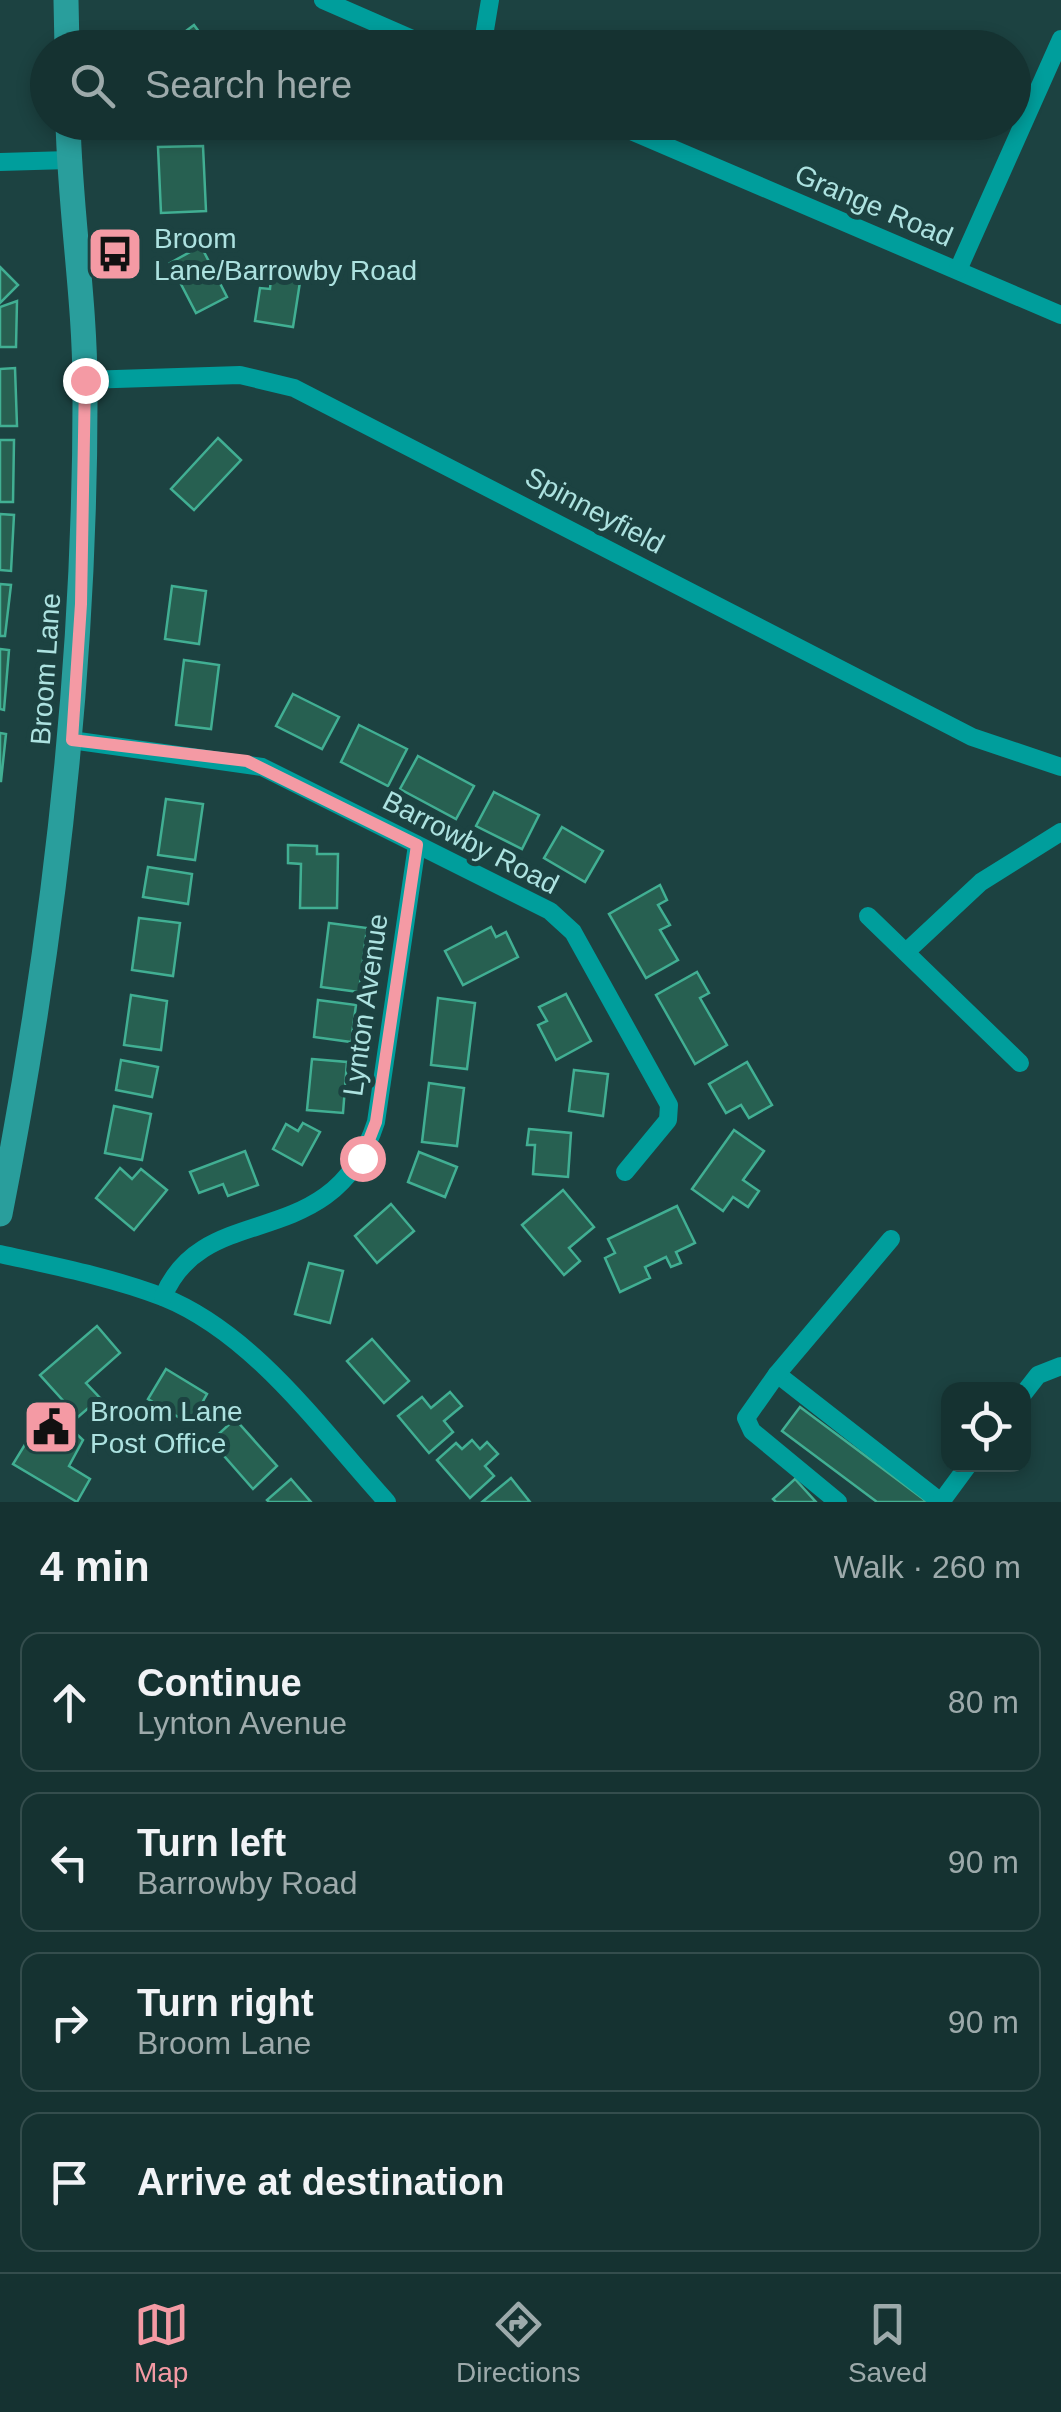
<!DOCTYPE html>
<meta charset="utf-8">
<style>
:root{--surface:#153231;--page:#223e3d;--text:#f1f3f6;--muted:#9daaab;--line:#344d4d;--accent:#f49aa4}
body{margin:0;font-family:Helvetica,sans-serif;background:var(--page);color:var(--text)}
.controls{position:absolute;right:30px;bottom:30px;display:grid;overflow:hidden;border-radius:20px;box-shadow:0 5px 15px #0003}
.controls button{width:90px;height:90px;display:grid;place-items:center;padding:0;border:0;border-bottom:2px solid var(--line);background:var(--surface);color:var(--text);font:50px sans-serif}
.stop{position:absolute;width:30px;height:30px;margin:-22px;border:8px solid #f49aa4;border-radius:50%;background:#fff}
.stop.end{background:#f49aa4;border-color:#fff;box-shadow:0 2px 10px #0008}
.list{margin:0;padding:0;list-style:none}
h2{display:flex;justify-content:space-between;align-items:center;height:130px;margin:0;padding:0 40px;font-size:42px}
h2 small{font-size:32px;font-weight:400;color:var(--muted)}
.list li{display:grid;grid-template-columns:65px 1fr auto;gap:30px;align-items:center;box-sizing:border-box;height:140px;margin:0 20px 20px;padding:0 20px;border:2px solid var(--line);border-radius:20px}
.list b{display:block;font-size:38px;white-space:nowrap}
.list p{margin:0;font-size:32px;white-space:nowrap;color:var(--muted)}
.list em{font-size:32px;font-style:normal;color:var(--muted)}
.icon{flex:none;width:55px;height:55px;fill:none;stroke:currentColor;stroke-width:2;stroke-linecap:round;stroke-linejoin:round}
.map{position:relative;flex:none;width:1061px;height:1502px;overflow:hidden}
.search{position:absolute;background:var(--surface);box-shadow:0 5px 15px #0003;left:30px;right:30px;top:30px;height:110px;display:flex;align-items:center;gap:25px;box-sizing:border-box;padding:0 35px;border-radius:55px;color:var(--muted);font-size:38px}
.sheet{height:770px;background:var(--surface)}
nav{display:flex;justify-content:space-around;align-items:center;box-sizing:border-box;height:140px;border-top:2px solid var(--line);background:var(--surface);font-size:28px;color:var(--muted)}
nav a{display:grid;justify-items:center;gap:5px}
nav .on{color:var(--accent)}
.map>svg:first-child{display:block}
.building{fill:#276051;stroke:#41af93;stroke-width:2.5}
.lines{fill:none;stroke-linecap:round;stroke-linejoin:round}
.minor{stroke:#009e9c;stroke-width:18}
.major{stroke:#299e9c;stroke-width:25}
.route{stroke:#f49aa4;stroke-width:12}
.labels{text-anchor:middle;stroke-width:10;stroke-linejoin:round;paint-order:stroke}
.street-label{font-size:28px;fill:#ade2e0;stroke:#1c4241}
.poi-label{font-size:28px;fill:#ade2e0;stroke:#1c4241;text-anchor:start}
</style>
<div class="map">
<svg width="1061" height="1502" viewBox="0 0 1061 1502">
<rect width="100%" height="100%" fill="#1c4241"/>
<g class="building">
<path d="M 194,25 L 211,48 L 163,48 Z"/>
<path d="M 224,35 L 253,48 L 225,48 Z"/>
<path d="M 203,146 L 206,211 L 161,213 L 158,147 Z"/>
<path d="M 201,246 L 227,297 L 196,313 L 170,263 Z"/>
<path d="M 0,267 L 18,285 L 0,303 Z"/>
<path d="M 271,278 L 300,282 L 293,327 L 255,321 L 260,288 L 270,289 Z"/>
<path d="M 17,301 L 16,347 L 0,347 L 0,307 Z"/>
<path d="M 15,368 L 17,426 L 0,426 L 0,369 Z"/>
<path d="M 218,438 L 241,460 L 194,510 L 171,489 Z"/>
<path d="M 0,440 L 14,440 L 13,502 L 0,502 Z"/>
<path d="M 0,514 L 14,515 L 11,571 L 0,570 Z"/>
<path d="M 0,584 L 11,585 L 5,636 L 0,636 Z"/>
<path d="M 172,586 L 206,591 L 199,644 L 165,639 Z"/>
<path d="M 0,649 L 9,650 L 4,710 L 0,709 Z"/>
<path d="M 184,660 L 219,665 L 211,729 L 176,725 Z"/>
<path d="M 293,694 L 339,717 L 322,749 L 276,726 Z"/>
<path d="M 359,725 L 407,749 L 388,786 L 341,762 Z"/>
<path d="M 0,733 L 6,734 L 1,781 L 0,781 Z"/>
<path d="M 418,756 L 474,786 L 456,819 L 400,789 Z"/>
<path d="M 494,792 L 539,815 L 522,849 L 476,826 Z"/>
<path d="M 166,799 L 203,804 L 195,860 L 158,855 Z"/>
<path d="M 562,827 L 603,851 L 585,882 L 544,858 Z"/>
<path d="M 288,845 L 317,846 L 317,854 L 338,854 L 337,908 L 300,908 L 301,864 L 288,863 Z"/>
<path d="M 148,867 L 192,874 L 188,904 L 143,897 Z"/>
<path d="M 660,885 L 667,900 L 658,905 L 670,925 L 660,930 L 678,960 L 646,978 L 609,914 Z"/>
<path d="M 139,918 L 180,923 L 173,976 L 132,970 Z"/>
<path d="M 329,923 L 367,928 L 359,992 L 321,987 Z"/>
<path d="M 491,927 L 496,937 L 506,932 L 518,957 L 463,985 L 445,951 Z"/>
<path d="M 697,972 L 709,993 L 700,998 L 727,1045 L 695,1064 L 656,995 Z"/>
<path d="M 566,994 L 591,1041 L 556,1060 L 538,1025 L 547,1021 L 539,1007 Z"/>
<path d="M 131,995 L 167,1001 L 161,1050 L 124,1045 Z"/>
<path d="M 438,998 L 475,1003 L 467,1069 L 431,1065 Z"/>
<path d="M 318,1000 L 356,1005 L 351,1042 L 314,1037 Z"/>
<path d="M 312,1059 L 347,1062 L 343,1113 L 307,1110 Z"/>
<path d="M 121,1060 L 158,1067 L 152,1097 L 116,1090 Z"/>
<path d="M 747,1062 L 772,1105 L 749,1118 L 741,1105 L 726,1113 L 709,1084 Z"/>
<path d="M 574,1070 L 608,1074 L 603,1116 L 569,1111 Z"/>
<path d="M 429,1083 L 464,1088 L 457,1146 L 422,1142 Z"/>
<path d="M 114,1106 L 151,1114 L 142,1160 L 105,1153 Z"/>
<path d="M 303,1123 L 320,1132 L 302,1165 L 273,1149 L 286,1124 L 298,1131 Z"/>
<path d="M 529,1129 L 571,1133 L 568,1177 L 533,1174 L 535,1145 L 527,1145 Z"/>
<path d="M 734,1130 L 764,1151 L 743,1180 L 759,1191 L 748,1207 L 733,1197 L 723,1211 L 692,1189 Z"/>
<path d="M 245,1151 L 258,1185 L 228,1196 L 223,1184 L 199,1193 L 190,1172 Z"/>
<path d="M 419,1152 L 457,1167 L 445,1197 L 408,1182 Z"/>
<path d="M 120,1168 L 132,1179 L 141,1169 L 167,1190 L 134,1230 L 96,1198 Z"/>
<path d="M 563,1190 L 594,1227 L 569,1248 L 580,1261 L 564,1275 L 522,1225 Z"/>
<path d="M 391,1204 L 414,1231 L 377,1263 L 355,1236 Z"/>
<path d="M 677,1206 L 695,1243 L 676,1252 L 681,1263 L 671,1267 L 666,1257 L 645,1267 L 650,1278 L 620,1292 L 605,1258 L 615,1253 L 608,1239 Z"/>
<path d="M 309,1263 L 343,1271 L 330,1323 L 295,1314 Z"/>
<path d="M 97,1326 L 120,1353 L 86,1383 L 100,1398 L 78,1417 L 40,1375 Z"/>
<path d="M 372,1339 L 409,1381 L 384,1403 L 347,1361 Z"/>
<path d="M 166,1369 L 207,1394 L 190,1424 L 148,1399 Z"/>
<path d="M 450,1392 L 462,1406 L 444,1421 L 453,1432 L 429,1453 L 398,1416 L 422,1397 L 431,1408 Z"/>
<path d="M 48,1407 L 83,1440 L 69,1466 L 90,1479 L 77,1502 L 13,1464 Z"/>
<path d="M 800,1407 L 926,1501 L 925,1502 L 877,1502 L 782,1431 Z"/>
<path d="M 235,1419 L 277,1466 L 253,1489 L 211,1441 Z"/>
<path d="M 472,1440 L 480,1449 L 487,1442 L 498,1454 L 485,1466 L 494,1476 L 470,1498 L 437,1460 L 456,1443 L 462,1449 Z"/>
<path d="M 511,1478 L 530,1502 L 482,1502 Z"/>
<path d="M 291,1479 L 311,1502 L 269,1502 L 267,1500 Z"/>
<path d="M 795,1479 L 816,1502 L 776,1502 L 773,1499 Z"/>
</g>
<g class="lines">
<g class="minor">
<path d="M 323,0 L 433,48"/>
<path d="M 482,48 L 490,0"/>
<path d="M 610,122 L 1061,315"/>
<path d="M 0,162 L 69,160"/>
<path d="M 958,270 L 1061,39"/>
<path d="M 85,380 L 240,375 L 294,388 L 972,737 L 1061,767"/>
<path d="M 71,740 L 262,767 L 550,911 L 573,932 L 669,1105 L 668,1120 L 625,1172"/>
<path d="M 868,916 L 1020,1063"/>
<path d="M 906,952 L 981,882 L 1061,832"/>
<path d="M 0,1254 C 54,1266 111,1277 163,1297 C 255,1334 322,1431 387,1502"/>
<path d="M 163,1297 C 205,1196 332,1258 376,1122 L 417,845"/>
<path d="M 777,1374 L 941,1502"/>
<path d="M 1024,1393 L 1038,1375 L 1061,1366"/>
<path d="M 838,1502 L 752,1431 L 746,1418 L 777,1374 L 891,1239"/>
<path d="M 941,1502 L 969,1464"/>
</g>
<g class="major">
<path d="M 66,0 L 67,48"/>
<path d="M 0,1214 C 54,941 86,666 85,387 C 85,299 70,211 68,122"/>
</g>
</g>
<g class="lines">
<path class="route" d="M 85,380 L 81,604 L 72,740 L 247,761 L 417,845 L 376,1122 L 362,1158"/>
</g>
<defs>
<g id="bus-square" transform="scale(2.875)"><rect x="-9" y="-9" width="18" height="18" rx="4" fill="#f49aa4" stroke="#1c4241"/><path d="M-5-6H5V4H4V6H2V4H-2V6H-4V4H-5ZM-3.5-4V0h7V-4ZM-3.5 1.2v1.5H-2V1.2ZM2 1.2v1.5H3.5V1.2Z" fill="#111"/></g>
<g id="civic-square" transform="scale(2.875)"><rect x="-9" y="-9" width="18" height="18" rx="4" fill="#f49aa4" stroke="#1c4241"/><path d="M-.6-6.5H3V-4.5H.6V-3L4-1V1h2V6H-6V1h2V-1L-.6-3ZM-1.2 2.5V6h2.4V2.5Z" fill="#111"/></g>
</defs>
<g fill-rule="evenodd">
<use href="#bus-square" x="115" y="254"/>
<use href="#civic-square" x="51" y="1427"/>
</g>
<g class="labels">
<g class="street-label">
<text transform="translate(874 205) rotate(23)" y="10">Grange Road</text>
<text transform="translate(595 510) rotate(28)" y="10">Spinneyfield</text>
<text transform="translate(45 669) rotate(-86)" y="10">Broom Lane</text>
<text transform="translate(471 842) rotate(27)" y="10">Barrowby Road</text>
<text transform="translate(365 1005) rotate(-82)" y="10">Lynton Avenue</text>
</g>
<g class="poi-label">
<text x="154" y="248">Broom<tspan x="154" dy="32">Lane/Barrowby Road</tspan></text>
<text x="90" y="1421">Broom Lane<tspan x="90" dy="32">Post Office</tspan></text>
</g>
</g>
</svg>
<div class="controls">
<button><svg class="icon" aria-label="locate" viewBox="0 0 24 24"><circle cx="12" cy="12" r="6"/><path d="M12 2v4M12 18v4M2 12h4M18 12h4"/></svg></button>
</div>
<div class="stop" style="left:362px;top:1158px"></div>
<div class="stop end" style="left:85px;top:380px"></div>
<div class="search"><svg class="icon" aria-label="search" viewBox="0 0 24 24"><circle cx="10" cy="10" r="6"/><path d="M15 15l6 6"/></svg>Search here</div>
</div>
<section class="sheet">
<h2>4 min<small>Walk · 260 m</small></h2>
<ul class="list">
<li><svg class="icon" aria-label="ahead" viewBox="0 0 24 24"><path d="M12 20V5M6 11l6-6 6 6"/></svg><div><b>Continue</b><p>Lynton Avenue</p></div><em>80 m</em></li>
<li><svg class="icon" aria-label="left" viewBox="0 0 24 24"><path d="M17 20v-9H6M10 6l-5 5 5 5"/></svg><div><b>Turn left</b><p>Barrowby Road</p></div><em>90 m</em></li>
<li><svg class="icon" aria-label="right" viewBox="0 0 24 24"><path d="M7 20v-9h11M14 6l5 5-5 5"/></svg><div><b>Turn right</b><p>Broom Lane</p></div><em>90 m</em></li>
<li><svg class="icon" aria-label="arrive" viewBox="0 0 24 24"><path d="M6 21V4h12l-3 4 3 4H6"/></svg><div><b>Arrive at destination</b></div></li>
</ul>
</section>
<nav>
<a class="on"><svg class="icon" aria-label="map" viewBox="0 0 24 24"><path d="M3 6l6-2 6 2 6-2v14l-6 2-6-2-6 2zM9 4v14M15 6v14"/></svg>Map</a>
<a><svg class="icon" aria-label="directions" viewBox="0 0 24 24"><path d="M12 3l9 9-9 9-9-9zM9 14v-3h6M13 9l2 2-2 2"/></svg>Directions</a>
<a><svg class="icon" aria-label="saved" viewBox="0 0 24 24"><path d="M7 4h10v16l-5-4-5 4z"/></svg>Saved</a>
</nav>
